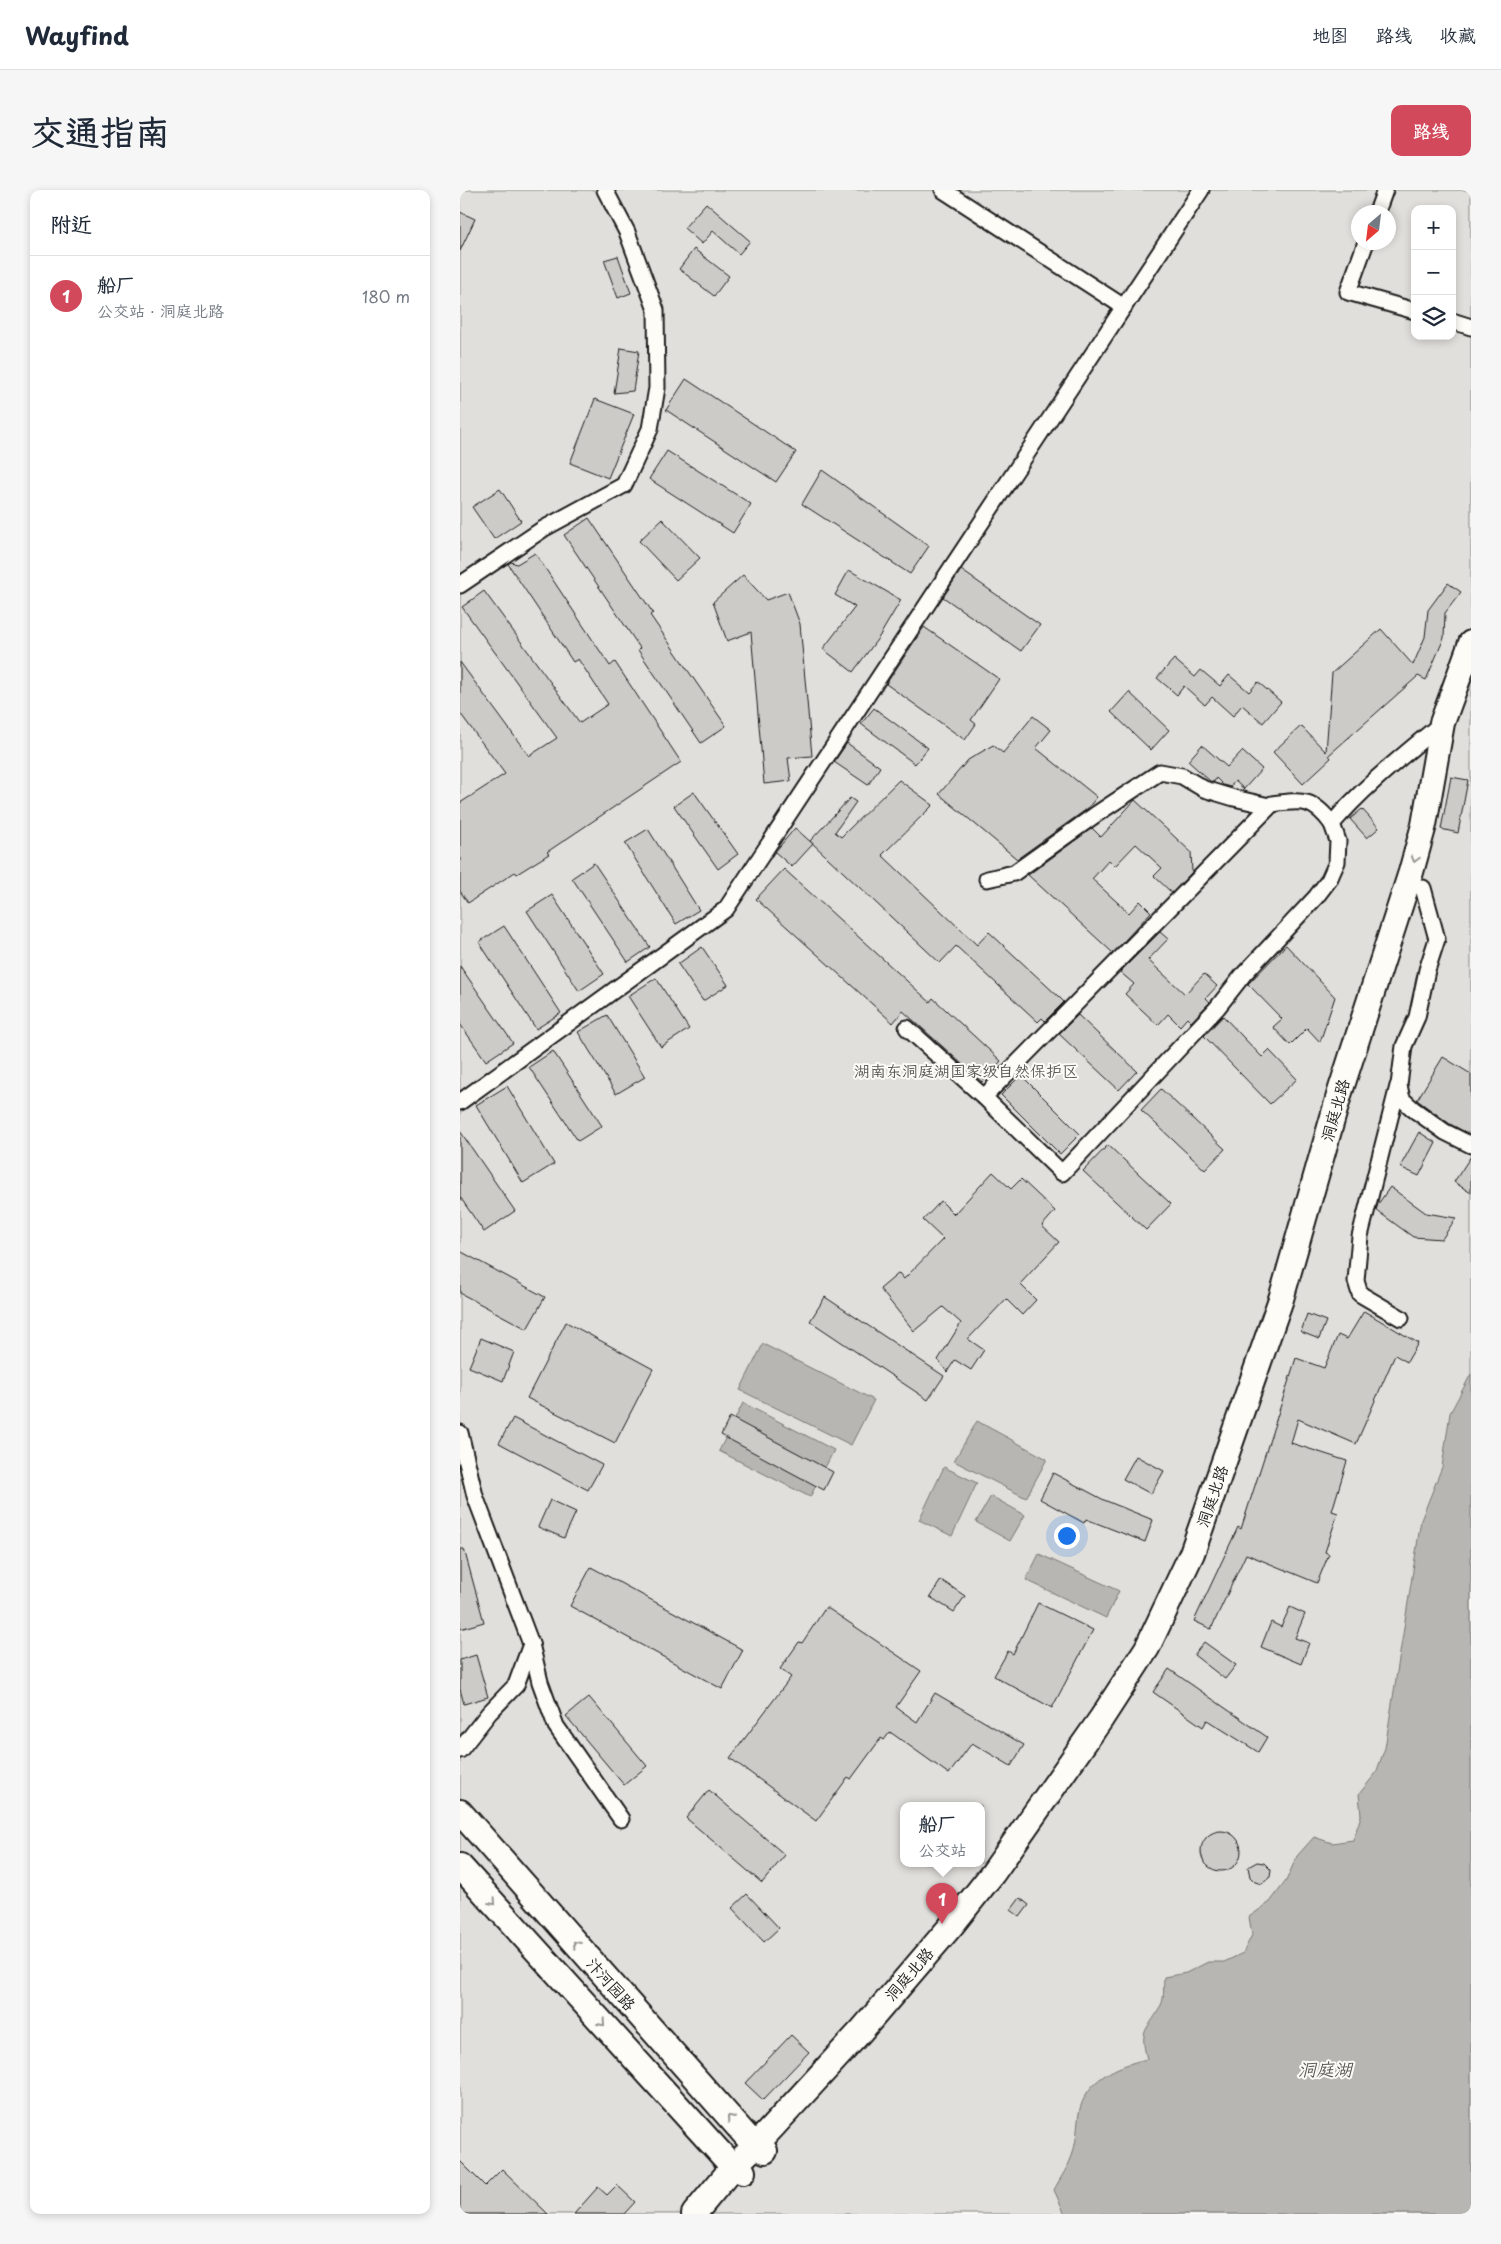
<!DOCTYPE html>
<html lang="zh">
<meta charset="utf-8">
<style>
:root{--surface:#fff;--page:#f6f6f7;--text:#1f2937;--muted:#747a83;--line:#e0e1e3;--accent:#d1495b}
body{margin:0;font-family:"Playpen Sans","LXGW WenKai TC",sans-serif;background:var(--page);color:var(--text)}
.controls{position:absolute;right:15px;top:15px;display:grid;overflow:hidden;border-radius:10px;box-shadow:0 2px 8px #0003}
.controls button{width:45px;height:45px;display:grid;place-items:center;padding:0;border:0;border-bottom:1px solid var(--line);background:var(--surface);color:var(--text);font:25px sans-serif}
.compass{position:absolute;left:891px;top:15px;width:45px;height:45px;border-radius:50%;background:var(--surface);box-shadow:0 2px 8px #0003;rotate:208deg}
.you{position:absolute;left:606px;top:1345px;width:18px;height:18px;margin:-12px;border:4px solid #fff;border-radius:50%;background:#1a73e8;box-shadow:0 0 0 8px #1a73e833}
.badge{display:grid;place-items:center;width:32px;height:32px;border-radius:50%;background:var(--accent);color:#fff;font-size:16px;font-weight:700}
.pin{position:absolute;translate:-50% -41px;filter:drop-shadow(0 1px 2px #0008)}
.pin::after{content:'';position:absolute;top:26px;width:18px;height:15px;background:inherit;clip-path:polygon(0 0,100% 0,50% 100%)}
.popup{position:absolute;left:440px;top:1612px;width:85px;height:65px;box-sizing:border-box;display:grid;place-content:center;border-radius:10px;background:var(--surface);filter:drop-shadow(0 1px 4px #0005);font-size:16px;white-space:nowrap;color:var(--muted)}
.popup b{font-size:19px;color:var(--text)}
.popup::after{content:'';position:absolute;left:50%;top:100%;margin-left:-10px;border:10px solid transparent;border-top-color:var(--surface)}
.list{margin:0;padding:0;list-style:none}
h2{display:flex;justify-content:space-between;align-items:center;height:65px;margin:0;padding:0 20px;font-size:21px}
h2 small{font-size:16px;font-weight:400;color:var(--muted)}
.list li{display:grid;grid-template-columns:32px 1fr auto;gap:15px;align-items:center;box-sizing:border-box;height:80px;padding:0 20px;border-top:1px solid var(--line)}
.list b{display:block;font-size:19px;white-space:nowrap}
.list p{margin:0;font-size:16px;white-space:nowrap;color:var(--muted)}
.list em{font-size:16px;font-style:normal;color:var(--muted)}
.icon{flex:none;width:28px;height:28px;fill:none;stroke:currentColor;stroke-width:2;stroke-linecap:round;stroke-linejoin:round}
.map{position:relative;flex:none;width:1011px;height:2024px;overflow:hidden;border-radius:10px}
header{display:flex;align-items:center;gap:30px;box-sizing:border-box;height:70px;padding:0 25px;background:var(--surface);border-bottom:1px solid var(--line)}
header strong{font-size:24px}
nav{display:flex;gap:28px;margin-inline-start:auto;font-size:18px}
.intro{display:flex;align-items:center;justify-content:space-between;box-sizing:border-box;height:120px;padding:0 30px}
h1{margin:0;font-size:35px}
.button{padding:12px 22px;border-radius:10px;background:var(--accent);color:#fff;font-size:18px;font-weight:700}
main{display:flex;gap:30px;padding:0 30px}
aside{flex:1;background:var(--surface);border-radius:10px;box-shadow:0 2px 8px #0003}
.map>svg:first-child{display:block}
.green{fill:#e0dfdb;stroke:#7e7e7c;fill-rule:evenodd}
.water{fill:#b7b6b2;stroke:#797876}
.building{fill:#cccbc8;stroke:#1c1c1c}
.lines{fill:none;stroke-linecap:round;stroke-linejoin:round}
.street-casing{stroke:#1c1c1c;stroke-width:19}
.primary-casing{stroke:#1c1c1c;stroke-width:28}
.street{stroke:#fdfcf7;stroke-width:15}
.primary{stroke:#fdfcf7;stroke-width:24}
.oneway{stroke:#989794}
.labels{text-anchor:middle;stroke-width:4;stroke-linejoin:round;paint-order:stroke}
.park-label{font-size:16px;fill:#575655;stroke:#fdfcf7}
.street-label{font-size:16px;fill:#1c1c1c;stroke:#fdfcf7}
.water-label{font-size:18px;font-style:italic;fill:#5a5a58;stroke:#fdfcf7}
</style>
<header>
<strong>Wayfind</strong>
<nav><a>地图</a><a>路线</a><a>收藏</a></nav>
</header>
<div class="intro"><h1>交通指南</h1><a class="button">路线</a></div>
<main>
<aside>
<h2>附近<small></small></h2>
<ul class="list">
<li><span class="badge">1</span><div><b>船厂</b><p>公交站 · 洞庭北路</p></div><em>180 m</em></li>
</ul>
</aside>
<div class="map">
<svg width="1011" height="2024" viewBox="0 0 1011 2024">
<rect width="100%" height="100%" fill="#fdfcf7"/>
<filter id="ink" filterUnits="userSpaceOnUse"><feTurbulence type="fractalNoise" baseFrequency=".02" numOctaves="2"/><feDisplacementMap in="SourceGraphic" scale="10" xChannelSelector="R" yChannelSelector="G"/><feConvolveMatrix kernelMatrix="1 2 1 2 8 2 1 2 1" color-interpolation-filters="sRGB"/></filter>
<g filter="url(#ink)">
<path class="green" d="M 0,0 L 1011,0 L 1011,2024 L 0,2024 ZM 955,19 L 992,19 L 992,146 L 955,146 ZM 898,22 L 928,22 L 928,52 L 898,52 ZM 443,1615 L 521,1615 L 521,1673 L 443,1673 Z"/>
<g class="water">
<path d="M 303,1154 L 414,1210 L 391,1255 L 280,1200 Z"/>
<path d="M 1011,1184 L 1011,2024 L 605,2024 L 594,2000 C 600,1988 610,1975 613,1962 C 617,1950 617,1936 619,1923 C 626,1889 656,1876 687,1869 C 678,1836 689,1841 701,1815 C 705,1807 703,1795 704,1787 L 726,1783 L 748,1772 L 764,1772 L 783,1763 L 792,1745 L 789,1727 L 810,1712 L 826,1691 L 837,1666 L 854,1647 L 872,1653 L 893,1650 L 901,1626 L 899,1604 L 916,1583 L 925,1558 L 961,1330 L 982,1277 L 990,1223 Z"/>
<path d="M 283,1213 L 374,1260 L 350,1307 L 259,1261 Z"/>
<path d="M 517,1231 L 587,1269 L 566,1308 L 494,1271 Z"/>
<path d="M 484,1277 L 517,1293 L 492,1346 L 459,1330 Z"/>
<path d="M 531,1306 L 565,1325 L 550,1351 L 516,1332 Z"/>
<path d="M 579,1364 L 659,1401 L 646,1428 L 566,1390 Z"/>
</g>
<g class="building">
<path d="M 246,13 L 290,51 L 279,64 L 253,41 L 242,54 L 224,38 Z"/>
<path d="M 0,22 L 15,29 L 0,61 Z"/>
<path d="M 234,59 L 269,86 L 254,106 L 219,79 Z"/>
<path d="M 158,66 L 171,103 L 158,108 L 144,70 Z"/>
<path d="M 161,158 L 179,161 L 173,201 L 154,203 Z"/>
<path d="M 226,189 L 336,262 L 316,292 L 206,220 Z"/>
<path d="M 135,209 L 174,224 L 148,288 L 110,273 Z"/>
<path d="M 207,261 L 291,314 L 273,343 L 189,289 Z"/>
<path d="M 362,280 L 469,356 L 450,384 L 342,314 Z"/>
<path d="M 40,299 L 61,331 L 34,349 L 12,317 Z"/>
<path d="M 129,328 L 193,423 L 190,425 L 266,536 L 241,553 L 178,460 L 180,458 L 104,345 Z"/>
<path d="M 202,329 L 240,368 L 216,390 L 179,351 Z"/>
<path d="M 75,363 L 150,476 L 155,472 L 221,572 L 87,662 L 89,664 L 57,684 L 55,682 L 8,713 L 0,701 L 0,613 L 45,584 L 0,523 L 0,472 L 69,566 L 97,548 L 2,417 L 24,401 L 120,533 L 148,514 L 118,469 L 113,472 L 48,374 L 51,372 L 57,374 Z"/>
<path d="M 389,380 L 441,410 L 419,447 L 393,482 L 363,459 L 395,417 L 375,405 Z"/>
<path d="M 501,380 L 580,435 L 561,461 L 483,407 Z"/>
<path d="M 283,385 L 306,410 L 328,402 L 340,434 L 352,566 L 328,568 L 331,591 L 304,594 L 291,442 L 267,451 L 253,412 Z"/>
<path d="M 988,393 L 1001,402 L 985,423 L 984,448 L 966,490 L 958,486 L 869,565 L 871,568 L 843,594 L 813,562 L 841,536 L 866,562 L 872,483 L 921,439 L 953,475 L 965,447 L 968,420 Z"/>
<path d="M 464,437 L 539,489 L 511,530 L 516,534 L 505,550 L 426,494 Z"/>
<path d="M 714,469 L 735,487 L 741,480 L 760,496 L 769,485 L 789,502 L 798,492 L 821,512 L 803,533 L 782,515 L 773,526 L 752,507 L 745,515 L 724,496 L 717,505 L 697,488 Z"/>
<path d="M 669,502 L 709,540 L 691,560 L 651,522 Z"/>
<path d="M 414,518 L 468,558 L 455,574 L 401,534 Z"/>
<path d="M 573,526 L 591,540 L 576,558 L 637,607 L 627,619 L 557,669 L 479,604 L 508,570 L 533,555 L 543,563 Z"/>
<path d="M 387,553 L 420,577 L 408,595 L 374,572 Z"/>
<path d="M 742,555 L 767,577 L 782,561 L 802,579 L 784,599 L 775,591 L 770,597 L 763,595 L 756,588 L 754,592 L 750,591 L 728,571 Z"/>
<path d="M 991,587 L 1008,590 L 998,643 L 981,639 Z"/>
<path d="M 439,590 L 473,615 L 422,665 L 517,755 L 529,742 L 600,808 L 604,812 L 585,831 L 582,828 L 578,832 L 496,756 L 480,773 L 350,651 L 390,608 L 396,612 L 375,642 L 381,647 Z"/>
<path d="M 234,602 L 278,664 L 258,679 L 214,616 Z"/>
<path d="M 675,610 L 731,662 L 732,682 L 712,703 L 694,686 L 702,678 L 676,654 L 655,676 L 649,670 L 632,689 L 669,723 L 680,711 L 691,722 L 653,763 L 568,685 L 632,638 L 641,647 Z"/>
<path d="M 902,619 L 919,638 L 907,648 L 890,629 Z"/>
<path d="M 335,638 L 353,654 L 332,677 L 315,662 Z"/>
<path d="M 188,639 L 239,720 L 216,734 L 165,653 Z"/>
<path d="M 134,673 L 190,757 L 168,772 L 112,688 Z"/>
<path d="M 324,679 L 470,812 L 473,808 L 541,871 L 522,892 L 443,821 L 433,833 L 296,709 Z"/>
<path d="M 92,705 L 144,784 L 119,801 L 67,721 Z"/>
<path d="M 44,736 L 101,823 L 76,839 L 19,752 Z"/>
<path d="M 700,742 L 708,749 L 688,770 L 725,804 L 744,784 L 757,796 L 746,808 L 750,812 L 731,832 L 727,828 L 720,836 L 708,824 L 698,835 L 665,804 L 674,794 L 660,782 Z"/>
<path d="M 826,755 L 875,807 L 860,852 L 847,838 L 830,855 L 813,837 L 822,829 L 788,794 Z"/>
<path d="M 242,757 L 268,795 L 243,811 L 218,774 Z"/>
<path d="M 0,776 L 53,853 L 26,871 L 0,834 Z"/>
<path d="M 196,788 L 229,839 L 201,857 L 168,806 Z"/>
<path d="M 147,825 L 185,887 L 156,904 L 118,842 Z"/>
<path d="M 618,825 L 677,881 L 659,900 L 599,844 Z"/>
<path d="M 763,826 L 802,867 L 809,860 L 837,889 L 810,914 L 744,846 Z"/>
<path d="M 93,861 L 142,936 L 118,951 L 69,877 Z"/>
<path d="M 983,867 L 1011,884 L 1011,945 L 990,934 L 957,910 Z"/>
<path d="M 561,885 L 620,944 L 600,964 L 541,905 Z"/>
<path d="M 47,896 L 94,974 L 63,993 L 16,915 Z"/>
<path d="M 701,899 L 765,959 L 745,980 L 681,920 Z"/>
<path d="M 0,941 L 55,1021 L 24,1042 L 0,1007 Z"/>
<path d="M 959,942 L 976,953 L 959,986 L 940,977 Z"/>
<path d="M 648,955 L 711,1014 L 686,1040 L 623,981 Z"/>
<path d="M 1011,966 L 1011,1003 L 994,992 Z"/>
<path d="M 533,982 L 551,999 L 561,989 L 595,1021 L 582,1036 L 599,1052 L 560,1094 L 576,1110 L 562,1125 L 546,1109 L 508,1149 L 524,1160 L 511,1180 L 495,1170 L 487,1182 L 478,1170 L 501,1133 L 483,1117 L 454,1141 L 420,1099 L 439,1083 L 444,1089 L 483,1049 L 463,1030 L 481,1011 L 494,1024 Z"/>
<path d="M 930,997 L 966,1023 L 996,1028 L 982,1049 L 953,1047 L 916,1020 L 918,1014 Z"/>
<path d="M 0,1061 L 85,1107 L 67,1139 L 0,1103 Z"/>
<path d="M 365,1107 L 484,1186 L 468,1210 L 350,1131 Z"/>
<path d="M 904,1121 L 958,1153 L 947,1172 L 935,1165 L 896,1254 L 838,1229 L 831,1253 L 887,1271 L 872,1321 L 878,1323 L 865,1362 L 869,1364 L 857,1393 L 786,1364 L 751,1439 L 734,1431 L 778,1337 L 781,1339 L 836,1168 L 864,1178 L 878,1145 L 887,1149 Z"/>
<path d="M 847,1124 L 866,1131 L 859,1149 L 841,1142 Z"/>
<path d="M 106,1132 L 193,1179 L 155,1253 L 67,1208 Z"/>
<path d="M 21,1148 L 54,1162 L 43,1191 L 9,1177 Z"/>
<path d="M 270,1227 L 373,1282 L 364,1300 L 261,1245 Z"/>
<path d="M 53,1228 L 142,1275 L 128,1300 L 39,1253 Z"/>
<path d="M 676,1266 L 704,1281 L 691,1304 L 663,1289 Z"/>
<path d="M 593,1283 L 644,1310 L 693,1330 L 685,1352 L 626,1329 L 624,1333 L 580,1309 Z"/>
<path d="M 90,1310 L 116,1322 L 104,1348 L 78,1337 Z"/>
<path d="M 0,1359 L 4,1359 L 24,1432 L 0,1439 Z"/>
<path d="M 131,1377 L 283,1460 L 262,1499 L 110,1416 Z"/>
<path d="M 481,1390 L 505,1406 L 494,1422 L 470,1407 Z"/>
<path d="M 578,1413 L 633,1440 L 592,1518 L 534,1486 L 548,1461 L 553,1464 Z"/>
<path d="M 366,1417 L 461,1481 L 436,1517 L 457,1532 L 475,1503 L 564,1555 L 551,1576 L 512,1553 L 489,1584 L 430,1542 L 424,1550 L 421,1548 L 391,1589 L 388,1587 L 356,1631 L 270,1568 L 331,1487 L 320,1479 L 339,1452 L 342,1453 Z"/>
<path d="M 830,1417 L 845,1424 L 835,1448 L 849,1453 L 841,1474 L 801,1457 L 811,1432 L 821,1437 Z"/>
<path d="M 744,1452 L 776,1475 L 765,1489 L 734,1465 Z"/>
<path d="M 16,1465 L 28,1507 L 4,1514 L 0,1499 L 0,1470 Z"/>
<path d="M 709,1479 L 807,1547 L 798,1562 L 747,1530 L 743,1537 L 693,1502 Z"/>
<path d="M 129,1507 L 187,1576 L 164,1595 L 106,1526 Z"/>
<path d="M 249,1600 L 325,1665 L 302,1693 L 226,1628 Z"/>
<circle cx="761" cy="1661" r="20"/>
<path d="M 797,1672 L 804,1673 L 811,1680 L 810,1687 L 802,1694 L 795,1692 L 790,1687 L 788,1677 Z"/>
<path d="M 287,1704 L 319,1738 L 304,1752 L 272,1718 Z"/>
<path d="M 560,1708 L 569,1715 L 560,1727 L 551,1720 Z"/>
<path d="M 331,1845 L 349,1862 L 303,1910 L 285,1893 Z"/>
<path d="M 0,1971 L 25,1996 L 42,1979 L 88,2024 L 0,2024 Z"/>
<path d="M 157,1995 L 175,2012 L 164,2024 L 114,2024 L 138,1997 L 147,2005 Z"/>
</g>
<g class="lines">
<g class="street-casing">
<g id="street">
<path d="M 483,0 L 664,117"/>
<path d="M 917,22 L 925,0"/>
<path d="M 906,52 L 888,102 L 955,121"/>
<path d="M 992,131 L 1011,137"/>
<path d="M 0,395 L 83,339 L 164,295 L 190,239 L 197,198 L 196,120 L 167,42 L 145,0"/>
<path d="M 527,689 L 554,683 L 635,625 L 700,582 L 722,586 L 744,599 L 774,608 L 809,616"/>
<path d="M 963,698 L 977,749 L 967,780 L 957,827 L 944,856 L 939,895 L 942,909 L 953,919 L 985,942 L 1011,955"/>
<path d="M 447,838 L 524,907 L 602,983 L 757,818 L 783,785 L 856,707 L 869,690 L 877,672 L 878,651 L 872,634 C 904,596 944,565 982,533"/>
<path d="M 938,896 L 900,1046 L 896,1091 L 900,1104 L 941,1128"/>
<path d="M 524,907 L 812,614 C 842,610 853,608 872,634"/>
<path d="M 0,912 L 266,719 L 741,0"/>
<path d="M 0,1243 L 15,1306 L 71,1454 L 56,1495 L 29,1523 L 0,1560"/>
<path d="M 71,1454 L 80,1492 L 96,1536 L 161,1629"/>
</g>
</g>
<g class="primary-casing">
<g id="primary">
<path d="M 0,1622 L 295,1956 L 305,1961"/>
<path d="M 0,1676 L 273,1977 L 283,1982"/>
<path d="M 234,2024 L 273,1977 L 295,1956 L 401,1841 L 491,1736 L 533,1683 L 641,1529 L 687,1458 L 732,1363 L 821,1109 L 880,902 L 951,682 L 964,635 L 982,533 L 1011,453"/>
</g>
</g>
<use href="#street" class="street"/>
<use href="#primary" class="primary"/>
</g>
<defs><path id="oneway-chevron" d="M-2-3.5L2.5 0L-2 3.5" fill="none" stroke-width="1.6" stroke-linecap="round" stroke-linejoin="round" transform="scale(1.25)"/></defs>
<g class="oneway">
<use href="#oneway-chevron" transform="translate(955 669) rotate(106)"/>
<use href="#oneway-chevron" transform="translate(33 1712) rotate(48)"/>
<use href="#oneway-chevron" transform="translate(116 1754) rotate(-132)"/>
<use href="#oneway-chevron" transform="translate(142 1833) rotate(48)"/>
<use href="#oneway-chevron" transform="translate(270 1928) rotate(-132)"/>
</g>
</g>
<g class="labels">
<g class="park-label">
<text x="506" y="887">湖南东洞庭湖国家级自然保护区</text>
</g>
<g class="street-label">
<text transform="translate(875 920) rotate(-74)" y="6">洞庭北路</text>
<text transform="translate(752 1306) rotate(-71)" y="6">洞庭北路</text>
<text transform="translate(449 1784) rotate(-49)" y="6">洞庭北路</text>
<text transform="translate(151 1794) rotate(48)" y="6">汴河园路</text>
</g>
<g class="water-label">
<text x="865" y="1886">洞庭湖</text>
</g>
</g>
</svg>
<div class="controls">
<button>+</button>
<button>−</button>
<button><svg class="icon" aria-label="layers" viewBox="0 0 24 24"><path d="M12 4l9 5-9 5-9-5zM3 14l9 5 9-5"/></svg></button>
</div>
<svg class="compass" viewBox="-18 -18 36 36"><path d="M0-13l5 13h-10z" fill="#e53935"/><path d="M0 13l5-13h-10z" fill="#747a83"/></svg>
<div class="you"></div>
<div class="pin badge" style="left:482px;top:1734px">1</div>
<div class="popup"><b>船厂</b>公交站</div>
</div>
</main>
